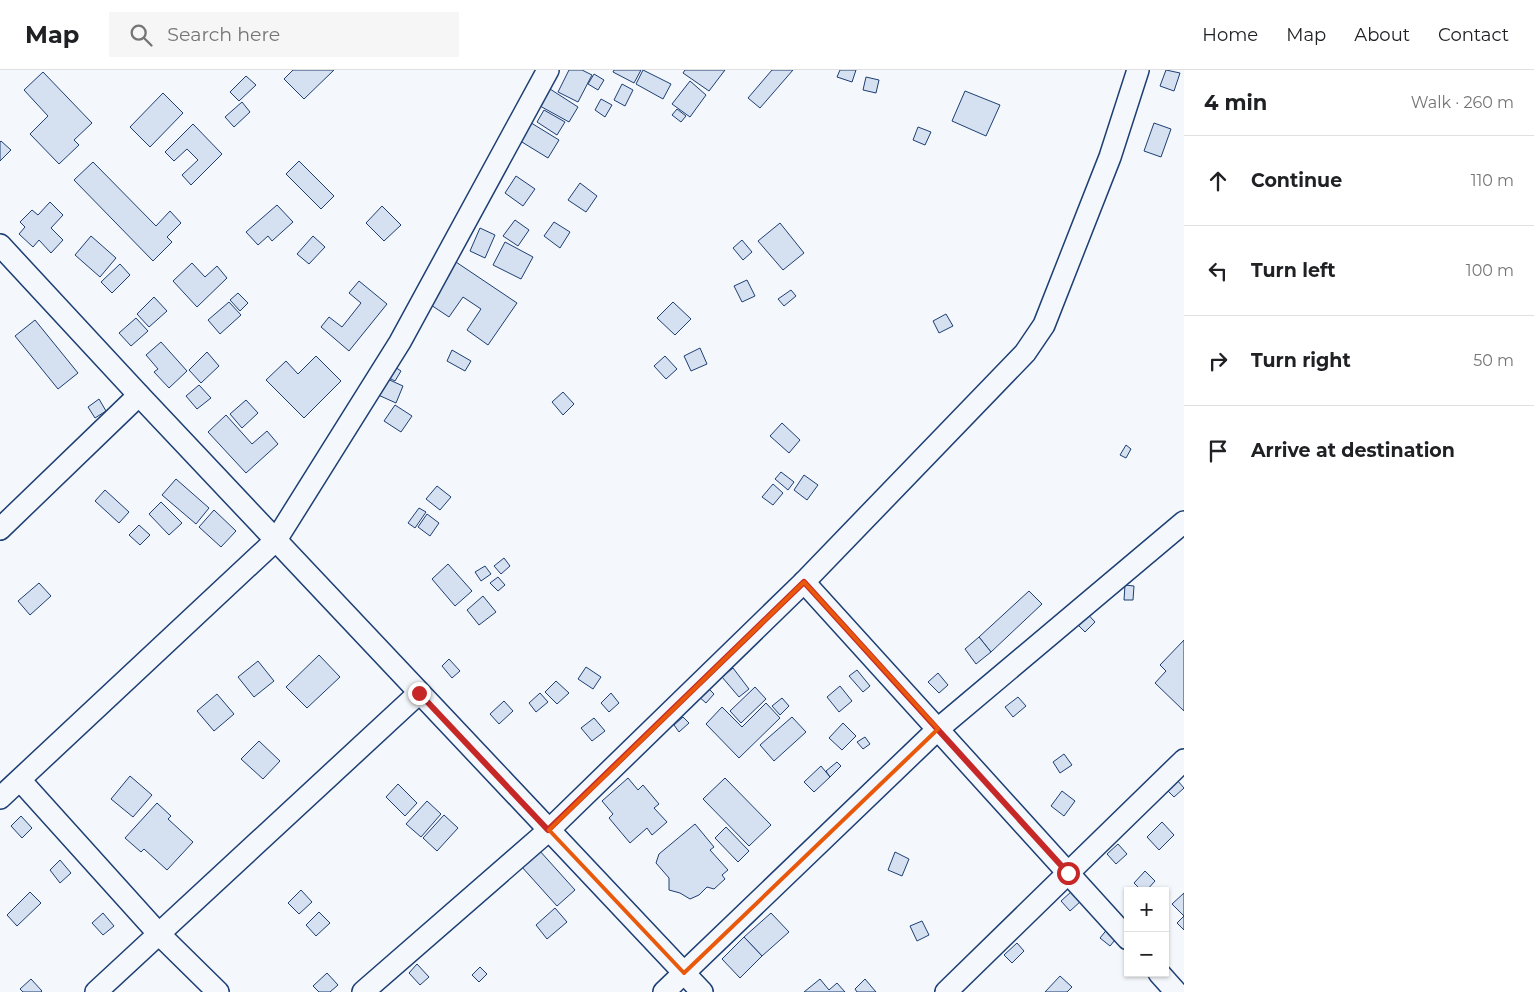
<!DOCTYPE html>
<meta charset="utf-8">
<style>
:root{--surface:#fff;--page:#f6f6f6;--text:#202124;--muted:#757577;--line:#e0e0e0}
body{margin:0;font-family:Montserrat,sans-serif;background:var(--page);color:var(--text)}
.controls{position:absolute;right:15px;bottom:15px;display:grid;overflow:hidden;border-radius:0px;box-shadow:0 1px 4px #0004}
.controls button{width:45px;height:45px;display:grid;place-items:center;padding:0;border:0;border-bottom:1px solid var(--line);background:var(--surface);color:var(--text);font:25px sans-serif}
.stop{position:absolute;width:15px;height:15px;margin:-11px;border:4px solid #c62828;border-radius:50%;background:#fff}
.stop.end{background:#c62828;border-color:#fff;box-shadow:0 1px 5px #0008}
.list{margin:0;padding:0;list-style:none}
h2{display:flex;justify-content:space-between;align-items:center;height:65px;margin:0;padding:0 20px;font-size:21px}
h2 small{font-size:16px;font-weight:400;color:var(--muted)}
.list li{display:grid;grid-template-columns:32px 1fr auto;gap:15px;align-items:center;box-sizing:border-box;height:90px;padding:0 20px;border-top:1px solid var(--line)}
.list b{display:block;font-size:19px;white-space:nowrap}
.list em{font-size:16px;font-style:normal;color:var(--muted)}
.icon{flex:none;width:28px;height:28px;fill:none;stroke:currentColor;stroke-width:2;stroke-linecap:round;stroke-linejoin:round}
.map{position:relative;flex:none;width:1184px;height:922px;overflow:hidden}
header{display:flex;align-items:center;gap:30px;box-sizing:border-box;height:70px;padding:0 25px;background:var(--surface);border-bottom:1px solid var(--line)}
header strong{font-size:24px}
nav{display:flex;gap:28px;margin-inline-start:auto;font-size:18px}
.search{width:350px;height:45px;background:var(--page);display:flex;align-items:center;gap:12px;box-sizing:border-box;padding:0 18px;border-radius:0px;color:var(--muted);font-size:19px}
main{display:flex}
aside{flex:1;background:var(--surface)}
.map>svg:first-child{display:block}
.building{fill:#d5e0f0;stroke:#1d3f73}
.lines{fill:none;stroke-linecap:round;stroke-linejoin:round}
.minor-casing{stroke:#1d3f73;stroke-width:24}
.minor{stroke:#f4f7fb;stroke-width:21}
.route{stroke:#c62828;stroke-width:6}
.marked{fill:none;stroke:#e8590c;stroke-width:4;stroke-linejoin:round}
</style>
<header>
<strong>Map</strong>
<div class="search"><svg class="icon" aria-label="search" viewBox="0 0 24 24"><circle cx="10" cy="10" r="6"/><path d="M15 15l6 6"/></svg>Search here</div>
<nav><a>Home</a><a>Map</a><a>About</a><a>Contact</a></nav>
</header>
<main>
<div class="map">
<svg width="1184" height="922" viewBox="0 0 1184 922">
<rect width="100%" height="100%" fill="#f4f7fb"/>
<g class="building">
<path d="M 293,0 L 334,0 L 304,29 L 284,9 Z"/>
<path d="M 569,0 L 582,0 L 592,5 L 578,32 L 558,22 Z"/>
<path d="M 614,0 L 641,0 L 634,13 L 613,2 Z"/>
<path d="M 643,0 L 671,14 L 663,29 L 636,14 Z"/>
<path d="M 685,0 L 725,0 L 709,21 L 683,3 Z"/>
<path d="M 772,0 L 793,0 L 760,38 L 748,28 Z"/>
<path d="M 840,0 L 856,0 L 852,12 L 837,7 Z"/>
<path d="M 1166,0 L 1180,3 L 1174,21 L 1160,16 Z"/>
<path d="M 43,2 L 92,53 L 74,70 L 79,75 L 59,94 L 30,64 L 48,46 L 24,20 Z"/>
<path d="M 594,4 L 604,10 L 598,20 L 588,14 Z"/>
<path d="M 246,6 L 256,15 L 239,31 L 230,22 Z"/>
<path d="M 866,7 L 879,10 L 876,23 L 863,20 Z"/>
<path d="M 690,11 L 706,25 L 690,47 L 672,34 Z"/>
<path d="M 622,14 L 633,20 L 625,36 L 614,30 Z"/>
<path d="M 550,19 L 578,37 L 569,52 L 540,36 Z"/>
<path d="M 965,21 L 1000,35 L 986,66 L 952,51 Z"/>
<path d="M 163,23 L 183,43 L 150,77 L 130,57 Z"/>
<path d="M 601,29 L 612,35 L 605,47 L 595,40 Z"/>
<path d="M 242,32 L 250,42 L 234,57 L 225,47 Z"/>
<path d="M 677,39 L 686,46 L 681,52 L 672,45 Z"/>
<path d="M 544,40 L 565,52 L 557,65 L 537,52 Z"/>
<path d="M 528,51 L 559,70 L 548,88 L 517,69 Z"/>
<path d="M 1154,53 L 1171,59 L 1161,87 L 1144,81 Z"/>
<path d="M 193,54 L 222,84 L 191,115 L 182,105 L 198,90 L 187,79 L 174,91 L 165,82 Z"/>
<path d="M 918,57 L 931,62 L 925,75 L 913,70 Z"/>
<path d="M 1,71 L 11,80 L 0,91 L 0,72 Z"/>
<path d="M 299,91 L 334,126 L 321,139 L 286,104 Z"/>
<path d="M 93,92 L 156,156 L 170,141 L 181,153 L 167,167 L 172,172 L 153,191 L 74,110 Z"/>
<path d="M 516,106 L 535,119 L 523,136 L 505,123 Z"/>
<path d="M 580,113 L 597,126 L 586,142 L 568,130 Z"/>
<path d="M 50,132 L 63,145 L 51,158 L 63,170 L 51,183 L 39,170 L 33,177 L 19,164 L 25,157 L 20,152 L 32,140 L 38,145 Z"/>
<path d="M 277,135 L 293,152 L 272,171 L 268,166 L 258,175 L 246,162 Z"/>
<path d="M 382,136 L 401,155 L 384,171 L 366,153 Z"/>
<path d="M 515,150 L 529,160 L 518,176 L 503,166 Z"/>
<path d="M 554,152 L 570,162 L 560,178 L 544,166 Z"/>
<path d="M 780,153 L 804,183 L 783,200 L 758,171 Z"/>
<path d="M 480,158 L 495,165 L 485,188 L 470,181 Z"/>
<path d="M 91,166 L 116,188 L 100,207 L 75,185 Z"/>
<path d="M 313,166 L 325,177 L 309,194 L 297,184 Z"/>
<path d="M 742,170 L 752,182 L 743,190 L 733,178 Z"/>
<path d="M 505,172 L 533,187 L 521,209 L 493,195 Z"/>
<path d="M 453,190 L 517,233 L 488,275 L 467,260 L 481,239 L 463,227 L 449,247 L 425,231 Z"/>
<path d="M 192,193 L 205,207 L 217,196 L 227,208 L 197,237 L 173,211 Z"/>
<path d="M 120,194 L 130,205 L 112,223 L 101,212 Z"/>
<path d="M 747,210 L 755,226 L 742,232 L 734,216 Z"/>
<path d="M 359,211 L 387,234 L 349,281 L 321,257 L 329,247 L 342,257 L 361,233 L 349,223 Z"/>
<path d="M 791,220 L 796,226 L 784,236 L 778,229 Z"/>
<path d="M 238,223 L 248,233 L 240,241 L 230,230 Z"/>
<path d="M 154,227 L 167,241 L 149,257 L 137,244 Z"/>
<path d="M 229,232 L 241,245 L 220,264 L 208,250 Z"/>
<path d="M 673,232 L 691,249 L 675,265 L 657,248 Z"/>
<path d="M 946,244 L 953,256 L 939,263 L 933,251 Z"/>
<path d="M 136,248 L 148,261 L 131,276 L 119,263 Z"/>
<path d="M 35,250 L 78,303 L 58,319 L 15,266 Z"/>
<path d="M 161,272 L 187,301 L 169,318 L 154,302 L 158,299 L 146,285 Z"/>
<path d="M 700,278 L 707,294 L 691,301 L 684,286 Z"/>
<path d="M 452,280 L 471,291 L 465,301 L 447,291 Z"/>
<path d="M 207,282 L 219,296 L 201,313 L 189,300 Z"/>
<path d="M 316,286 L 341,311 L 304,348 L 266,310 L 286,291 L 298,304 Z"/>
<path d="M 665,286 L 677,299 L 666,309 L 654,296 Z"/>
<path d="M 392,295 L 401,301 L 395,311 L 385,306 Z"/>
<path d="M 383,307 L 403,316 L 396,333 L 376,324 Z"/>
<path d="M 199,315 L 211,328 L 197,339 L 186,326 Z"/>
<path d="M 563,322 L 574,334 L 563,345 L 552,332 Z"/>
<path d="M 99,329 L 106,341 L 95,348 L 88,337 Z"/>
<path d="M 246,330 L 258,343 L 242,358 L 230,344 Z"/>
<path d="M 395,335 L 412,346 L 401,362 L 384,351 Z"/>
<path d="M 226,345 L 252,374 L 267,361 L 278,374 L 246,403 L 208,362 Z"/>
<path d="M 782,353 L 800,370 L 789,383 L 770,366 Z"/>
<path d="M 1126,375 L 1131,379 L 1126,388 L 1120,385 Z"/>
<path d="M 781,402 L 794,412 L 788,420 L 775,409 Z"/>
<path d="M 804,405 L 818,415 L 807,430 L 794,420 Z"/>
<path d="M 176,409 L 209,438 L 196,454 L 162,425 Z"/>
<path d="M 773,414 L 783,423 L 773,435 L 762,427 Z"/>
<path d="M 437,416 L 451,427 L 440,440 L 426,429 Z"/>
<path d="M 105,420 L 129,442 L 119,453 L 95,431 Z"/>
<path d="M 161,432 L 182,453 L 169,465 L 149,444 Z"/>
<path d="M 419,438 L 426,442 L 415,458 L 408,453 Z"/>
<path d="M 214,440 L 236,461 L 221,477 L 199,457 Z"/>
<path d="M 427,444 L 439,453 L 430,466 L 418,457 Z"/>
<path d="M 139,455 L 150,465 L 140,475 L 129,465 Z"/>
<path d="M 504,488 L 510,496 L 501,504 L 494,496 Z"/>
<path d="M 448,494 L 472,521 L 455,536 L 432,509 Z"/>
<path d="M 485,496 L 491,504 L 481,511 L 475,502 Z"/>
<path d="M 498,507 L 505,515 L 498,521 L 490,513 Z"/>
<path d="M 39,513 L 51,526 L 30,545 L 18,531 Z"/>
<path d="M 1125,515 L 1134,516 L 1133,530 L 1124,530 Z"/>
<path d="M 1029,521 L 1042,534 L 991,582 L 979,567 Z"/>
<path d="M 483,526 L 496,542 L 479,555 L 467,540 Z"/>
<path d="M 1083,539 L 1095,552 L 1085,562 L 1073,550 Z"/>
<path d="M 979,567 L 991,582 L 976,594 L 965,579 Z"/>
<path d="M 1184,570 L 1184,641 L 1155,613 L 1166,601 L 1160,595 Z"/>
<path d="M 319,585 L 340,607 L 307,638 L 286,617 Z"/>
<path d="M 449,589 L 460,601 L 452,608 L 442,596 Z"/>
<path d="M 258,591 L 274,611 L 254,627 L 238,607 Z"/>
<path d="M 586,597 L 601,607 L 593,619 L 578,609 Z"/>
<path d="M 733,598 L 749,619 L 739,627 L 722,607 Z"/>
<path d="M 857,600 L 870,616 L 863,622 L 849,606 Z"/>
<path d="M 938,603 L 948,615 L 939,623 L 928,612 Z"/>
<path d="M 556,611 L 569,623 L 557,634 L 545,622 Z"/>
<path d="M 840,616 L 852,631 L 839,642 L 827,627 Z"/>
<path d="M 707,617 L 714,624 L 706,633 L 698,626 Z"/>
<path d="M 755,617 L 766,629 L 741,653 L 730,641 Z"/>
<path d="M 540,623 L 548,632 L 536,642 L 529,633 Z"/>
<path d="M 611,623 L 619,633 L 609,642 L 601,633 Z"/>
<path d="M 217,624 L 234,644 L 214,661 L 197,641 Z"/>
<path d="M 1018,627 L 1026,636 L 1013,647 L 1005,637 Z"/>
<path d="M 782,628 L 789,636 L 780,645 L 772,636 Z"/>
<path d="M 504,631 L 513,641 L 499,654 L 490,644 Z"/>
<path d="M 766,633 L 780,648 L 739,688 L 706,654 L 722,637 L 742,657 Z"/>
<path d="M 683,647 L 689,653 L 679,662 L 674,655 Z"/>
<path d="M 792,647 L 806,662 L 774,691 L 760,675 Z"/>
<path d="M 594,648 L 605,661 L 592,671 L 581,658 Z"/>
<path d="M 843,653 L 856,666 L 842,680 L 829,668 Z"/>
<path d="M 865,667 L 870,674 L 863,679 L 857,672 Z"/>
<path d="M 259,671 L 280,691 L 263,709 L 241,689 Z"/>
<path d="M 1064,684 L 1072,695 L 1060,703 L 1053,692 Z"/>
<path d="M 837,692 L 841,696 L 830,707 L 826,701 Z"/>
<path d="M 821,696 L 830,707 L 814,722 L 804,712 Z"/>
<path d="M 130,706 L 152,725 L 133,747 L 111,729 Z"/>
<path d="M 628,708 L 638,720 L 643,715 L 659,734 L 654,738 L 667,752 L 652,765 L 647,758 L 630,773 L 609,748 L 613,744 L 602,731 Z"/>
<path d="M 725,708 L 771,755 L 749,776 L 703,729 Z"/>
<path d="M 1177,710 L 1184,718 L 1174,727 L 1167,720 Z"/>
<path d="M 398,714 L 417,733 L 405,746 L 386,727 Z"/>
<path d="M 1062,721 L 1075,731 L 1064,746 L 1051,736 Z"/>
<path d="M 427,731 L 441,744 L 421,767 L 406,754 Z"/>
<path d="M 157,733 L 171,746 L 168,749 L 193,772 L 167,800 L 144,779 L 141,782 L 125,768 Z"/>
<path d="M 444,745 L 458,758 L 437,781 L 423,768 Z"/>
<path d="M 21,746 L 32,758 L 22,768 L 11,756 Z"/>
<path d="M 1162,752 L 1174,765 L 1159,780 L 1147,767 Z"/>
<path d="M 695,754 L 714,777 L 710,780 L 728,800 L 722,805 L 725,809 L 714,819 L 707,817 L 699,825 L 690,829 L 680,823 L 669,820 L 669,808 L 656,793 L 659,784 Z"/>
<path d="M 726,757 L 749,781 L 738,792 L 715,768 Z"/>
<path d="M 1118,774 L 1127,784 L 1116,794 L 1107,784 Z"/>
<path d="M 539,780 L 575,820 L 557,836 L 521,796 Z"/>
<path d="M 895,782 L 909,789 L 902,806 L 888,800 Z"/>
<path d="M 60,790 L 71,803 L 60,813 L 50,800 Z"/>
<path d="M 1145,801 L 1155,811 L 1146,821 L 1142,821 L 1134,813 Z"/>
<path d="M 301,820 L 312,832 L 299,844 L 288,833 Z"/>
<path d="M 1072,821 L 1081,831 L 1070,841 L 1061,831 Z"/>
<path d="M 30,822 L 41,833 L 17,856 L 7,845 Z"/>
<path d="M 1184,823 L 1184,860 L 1177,853 L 1184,846 L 1172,834 Z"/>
<path d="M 555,838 L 567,852 L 547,869 L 536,855 Z"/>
<path d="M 319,842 L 330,853 L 316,866 L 306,855 Z"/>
<path d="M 103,843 L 114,856 L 103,865 L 92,853 Z"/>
<path d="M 771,843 L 789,862 L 762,886 L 744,867 Z"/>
<path d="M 922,851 L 929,865 L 917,871 L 910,856 Z"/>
<path d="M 1109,857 L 1119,865 L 1110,876 L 1100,868 Z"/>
<path d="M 744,867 L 762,886 L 740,908 L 722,889 Z"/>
<path d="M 1017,873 L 1024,881 L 1012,893 L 1004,885 Z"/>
<path d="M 417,894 L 429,907 L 420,915 L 409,903 Z"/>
<path d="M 480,897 L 487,904 L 479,912 L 472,905 Z"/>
<path d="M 327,903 L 338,915 L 330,922 L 319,922 L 313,916 Z"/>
<path d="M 1060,906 L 1072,917 L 1067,922 L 1045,922 Z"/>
<path d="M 31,909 L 42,921 L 41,922 L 23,922 L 20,919 Z"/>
<path d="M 820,909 L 829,920 L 837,913 L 845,922 L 804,922 Z"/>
<path d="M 865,909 L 876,922 L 857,922 L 855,919 Z"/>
</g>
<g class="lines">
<g class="minor-casing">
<g id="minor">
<path d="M 0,175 L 139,325 L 702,922"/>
<path d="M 0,459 L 139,325"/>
<path d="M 804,512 L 1128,869"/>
<path d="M 20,710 L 158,863 L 218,922"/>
<path d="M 0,728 L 276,470 L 400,272 L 548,0"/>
<path d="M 1159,903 L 1176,922"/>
<path d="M 96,922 L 419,623"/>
<path d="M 363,922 L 549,760 L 804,512 L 1025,283 L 1044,255 L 1110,87 L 1138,0"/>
<path d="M 664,922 L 938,659 L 1184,452"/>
<path d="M 946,922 L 1184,690"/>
</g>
</g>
<use href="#minor" class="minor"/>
</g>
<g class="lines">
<path class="route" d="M 419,623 L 548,760 L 804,512 L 1068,803"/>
</g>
<path class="marked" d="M 804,512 L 938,659 L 684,903 L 549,760 Z"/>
</svg>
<div class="controls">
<button>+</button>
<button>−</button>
</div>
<div class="stop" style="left:1068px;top:803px"></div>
<div class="stop end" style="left:419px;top:623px"></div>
</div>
<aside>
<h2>4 min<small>Walk · 260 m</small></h2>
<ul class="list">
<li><svg class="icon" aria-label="ahead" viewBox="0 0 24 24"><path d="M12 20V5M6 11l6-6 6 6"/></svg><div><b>Continue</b></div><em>110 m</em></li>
<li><svg class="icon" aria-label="left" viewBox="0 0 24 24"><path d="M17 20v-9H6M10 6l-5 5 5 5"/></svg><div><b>Turn left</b></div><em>100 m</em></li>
<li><svg class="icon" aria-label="right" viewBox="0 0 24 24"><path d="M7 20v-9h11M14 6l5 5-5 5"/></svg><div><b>Turn right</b></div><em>50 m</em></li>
<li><svg class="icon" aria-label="arrive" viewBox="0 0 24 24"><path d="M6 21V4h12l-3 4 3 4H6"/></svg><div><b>Arrive at destination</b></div></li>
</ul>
</aside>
</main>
